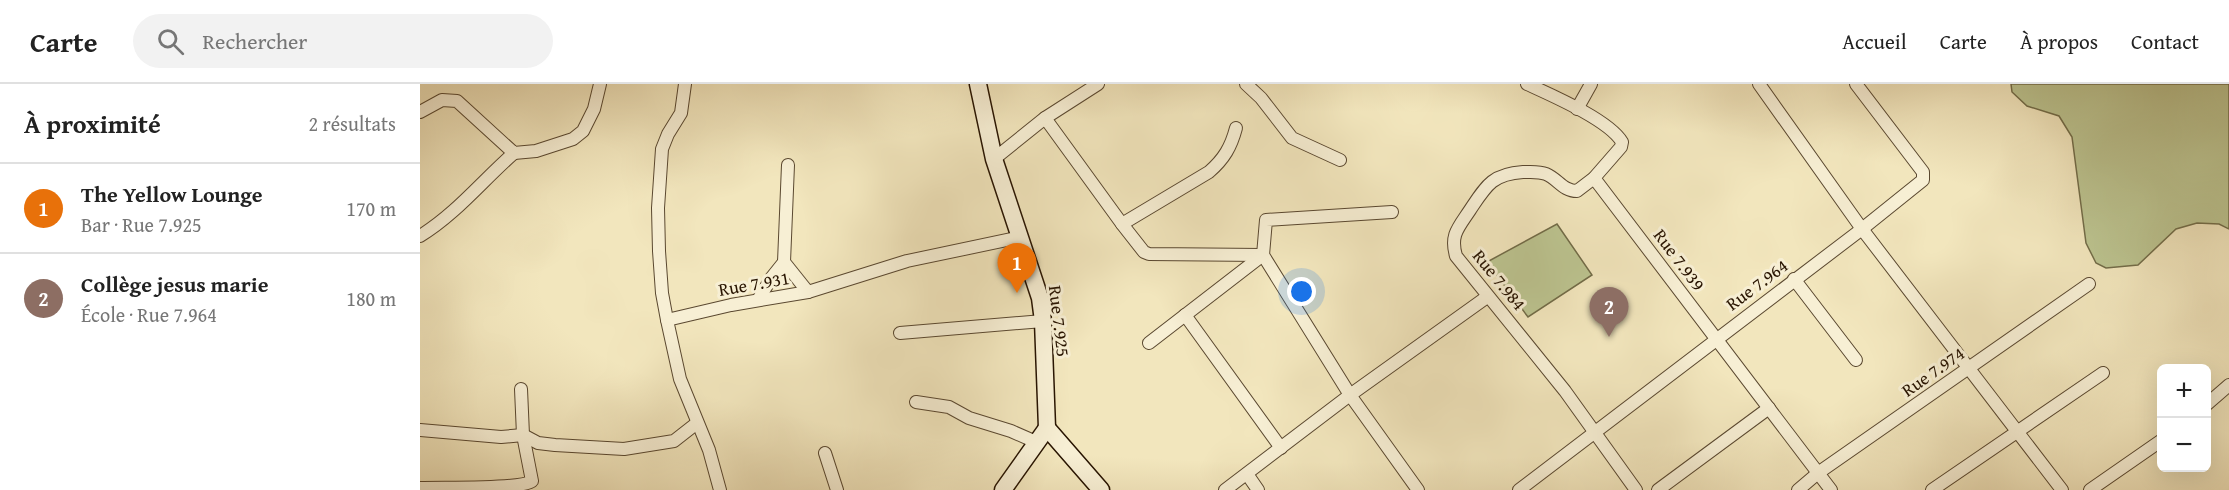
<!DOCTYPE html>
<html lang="fr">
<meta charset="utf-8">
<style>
:root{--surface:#fff;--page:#f2f2f2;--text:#222;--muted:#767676;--line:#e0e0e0;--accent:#8f2418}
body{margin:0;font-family:"Gentium Book Plus",serif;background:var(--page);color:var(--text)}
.controls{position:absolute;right:18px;bottom:18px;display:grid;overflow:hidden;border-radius:9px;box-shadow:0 6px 24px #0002}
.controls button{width:54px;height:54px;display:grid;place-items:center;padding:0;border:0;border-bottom:2px solid var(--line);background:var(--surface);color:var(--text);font:30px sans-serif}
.you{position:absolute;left:882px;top:208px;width:21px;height:21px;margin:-15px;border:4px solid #fff;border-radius:50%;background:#1a73e8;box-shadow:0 0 0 9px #1a73e833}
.badge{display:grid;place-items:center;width:39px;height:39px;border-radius:50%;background:var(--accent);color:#fff;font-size:20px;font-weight:700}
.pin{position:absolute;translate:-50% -50px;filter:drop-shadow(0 2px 3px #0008)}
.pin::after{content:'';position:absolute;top:32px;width:21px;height:18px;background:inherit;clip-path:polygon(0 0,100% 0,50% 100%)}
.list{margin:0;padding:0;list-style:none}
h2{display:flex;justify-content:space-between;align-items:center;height:78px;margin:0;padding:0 24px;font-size:26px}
h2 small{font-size:20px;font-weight:400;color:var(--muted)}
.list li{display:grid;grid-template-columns:39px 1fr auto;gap:18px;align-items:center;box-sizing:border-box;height:90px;padding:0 24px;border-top:2px solid var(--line)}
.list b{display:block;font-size:22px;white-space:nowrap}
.list p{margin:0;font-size:20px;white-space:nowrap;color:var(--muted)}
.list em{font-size:20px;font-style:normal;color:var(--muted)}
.icon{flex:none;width:33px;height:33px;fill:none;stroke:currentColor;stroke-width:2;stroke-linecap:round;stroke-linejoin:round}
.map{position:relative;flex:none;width:1809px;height:406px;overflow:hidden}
header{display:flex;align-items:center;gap:36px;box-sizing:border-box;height:84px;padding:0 30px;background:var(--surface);border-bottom:2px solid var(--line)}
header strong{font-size:28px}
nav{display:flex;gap:33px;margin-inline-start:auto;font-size:21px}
.search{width:420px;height:54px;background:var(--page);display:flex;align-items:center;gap:15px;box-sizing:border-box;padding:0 21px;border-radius:33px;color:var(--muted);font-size:22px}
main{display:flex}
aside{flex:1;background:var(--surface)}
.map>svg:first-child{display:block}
.green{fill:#bcc490;stroke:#726c48;stroke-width:1.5}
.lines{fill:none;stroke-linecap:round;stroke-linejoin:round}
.street-casing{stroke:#5a4830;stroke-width:14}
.secondary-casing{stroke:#281401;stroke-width:19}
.street{stroke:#f7efd4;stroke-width:12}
.secondary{stroke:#f7efd4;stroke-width:16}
.labels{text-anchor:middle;stroke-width:6;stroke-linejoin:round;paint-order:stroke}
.street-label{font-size:18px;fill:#281401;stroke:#f7efd4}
</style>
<header>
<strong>Carte</strong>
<div class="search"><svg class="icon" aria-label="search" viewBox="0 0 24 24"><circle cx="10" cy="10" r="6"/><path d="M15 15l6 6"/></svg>Rechercher</div>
<nav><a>Accueil</a><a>Carte</a><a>À propos</a><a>Contact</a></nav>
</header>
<main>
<aside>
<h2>À proximité<small>2 résultats</small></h2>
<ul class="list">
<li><span class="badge" style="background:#e8710a">1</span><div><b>The Yellow Lounge</b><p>Bar · Rue 7.925</p></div><em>170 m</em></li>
<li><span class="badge" style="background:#8d6e63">2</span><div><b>Collège jesus marie</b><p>École · Rue 7.964</p></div><em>180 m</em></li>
</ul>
</aside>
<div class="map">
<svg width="1809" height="406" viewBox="0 0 1809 406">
<rect width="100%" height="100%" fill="#f2e6bd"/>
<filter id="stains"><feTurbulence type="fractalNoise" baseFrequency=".00333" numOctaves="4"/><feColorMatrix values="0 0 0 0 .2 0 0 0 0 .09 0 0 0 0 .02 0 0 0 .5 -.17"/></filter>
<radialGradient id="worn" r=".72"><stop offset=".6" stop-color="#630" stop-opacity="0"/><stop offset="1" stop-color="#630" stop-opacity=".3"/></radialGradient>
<g class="green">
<path d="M 1591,0 L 1809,0 L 1809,145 L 1799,140 L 1777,139 L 1756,145 L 1718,181 L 1686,184 L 1676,179 L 1666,159 L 1652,53 L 1639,32 L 1607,22 L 1592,8 Z"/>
<path d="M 1137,140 L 1172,191 L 1108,233 L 1067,178 Z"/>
</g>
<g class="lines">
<g class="street-casing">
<g id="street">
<path d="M 826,0 L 841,14 L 872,54 L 920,76"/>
<path d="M 1107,0 C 1131,11 1189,36 1202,58 L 1201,63 L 1174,94 L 1157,107 C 1143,107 1138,95 1126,90 C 1119,87 1110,88 1103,88 C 1072,90 1066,102 1050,126 C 1038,144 1030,151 1036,172 L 1145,307 L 1216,406"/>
<path d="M 1339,0 L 1442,145 L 1642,406"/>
<path d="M 1157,25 L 1171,0"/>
<path d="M 0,28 L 22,16 L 37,17 L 94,69 L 116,67 L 153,55 L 163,47 L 174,25 L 180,0"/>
<path d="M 625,34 L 702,140 L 789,88 C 804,75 811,63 816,44"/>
<path d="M 574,75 L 625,34 L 678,0"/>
<path d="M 1174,94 L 1411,406"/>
<path d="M 972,128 L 846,136 L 843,171 L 930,311 L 998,406"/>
<path d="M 702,140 L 724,168 L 729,170 L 843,171"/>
<path d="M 0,152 C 36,130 62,97 94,69"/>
<path d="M 364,178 L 388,208"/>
<path d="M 1374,195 L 1436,276"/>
<path d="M 338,216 L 352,193 L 364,178 L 368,81"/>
<path d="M 765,231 L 861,364"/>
<path d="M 247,236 L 242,209 L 239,167 L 238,124 L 242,65 L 248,50 L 261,29 L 265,0"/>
<path d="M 480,249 L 623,237"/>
<path d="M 729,259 L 843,171"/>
<path d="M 496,318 L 529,323 L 549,334 L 591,347 L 616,358"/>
<path d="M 1786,321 L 1809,301"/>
<path d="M 0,346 L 81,353 L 103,351 L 118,359 L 135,361 L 204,365 L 254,357 L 277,339"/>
<path d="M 405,369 L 417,406"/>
<path d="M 827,390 L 838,406"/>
<path d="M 0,404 C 21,403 99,406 112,397 L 103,351 L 101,305"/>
<path d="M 300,406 L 289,366 L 260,295 L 247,236 L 311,221 L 388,208 L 487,177 L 601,153"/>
<path d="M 805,406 L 930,311 L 1067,213"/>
<path d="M 1099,406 L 1442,145 L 1503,96 L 1503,88 L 1436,0"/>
<path d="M 1238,406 L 1349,324"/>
<path d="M 1378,406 L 1398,389 L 1669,200"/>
<path d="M 1512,406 L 1683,289"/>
<path d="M 1670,406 L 1742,356"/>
</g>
</g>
<g class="secondary-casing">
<g id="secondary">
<path d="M 558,0 L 574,75 L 620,214 L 623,237 L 627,344"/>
<path d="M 627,344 L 681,406"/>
<path d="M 583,406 L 627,344"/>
</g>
</g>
<use href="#street" class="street"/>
<use href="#secondary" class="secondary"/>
</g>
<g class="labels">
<g class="street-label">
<text transform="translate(1259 176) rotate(53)" y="6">Rue 7.939</text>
<text transform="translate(1079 196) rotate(51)" y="6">Rue 7.984</text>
<text transform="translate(334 200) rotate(-10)" y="6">Rue 7.931</text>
<text transform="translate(1337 201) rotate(-37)" y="6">Rue 7.964</text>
<text transform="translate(639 237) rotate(83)" y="6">Rue 7.925</text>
<text transform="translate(1513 288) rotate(-35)" y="6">Rue 7.974</text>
</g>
</g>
<rect width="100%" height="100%" filter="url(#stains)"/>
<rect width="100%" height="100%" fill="url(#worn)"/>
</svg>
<div class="controls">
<button>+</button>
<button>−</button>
</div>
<div class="you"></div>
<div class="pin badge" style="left:597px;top:209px;background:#e8710a">1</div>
<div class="pin badge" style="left:1189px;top:253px;background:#8d6e63">2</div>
</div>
</main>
